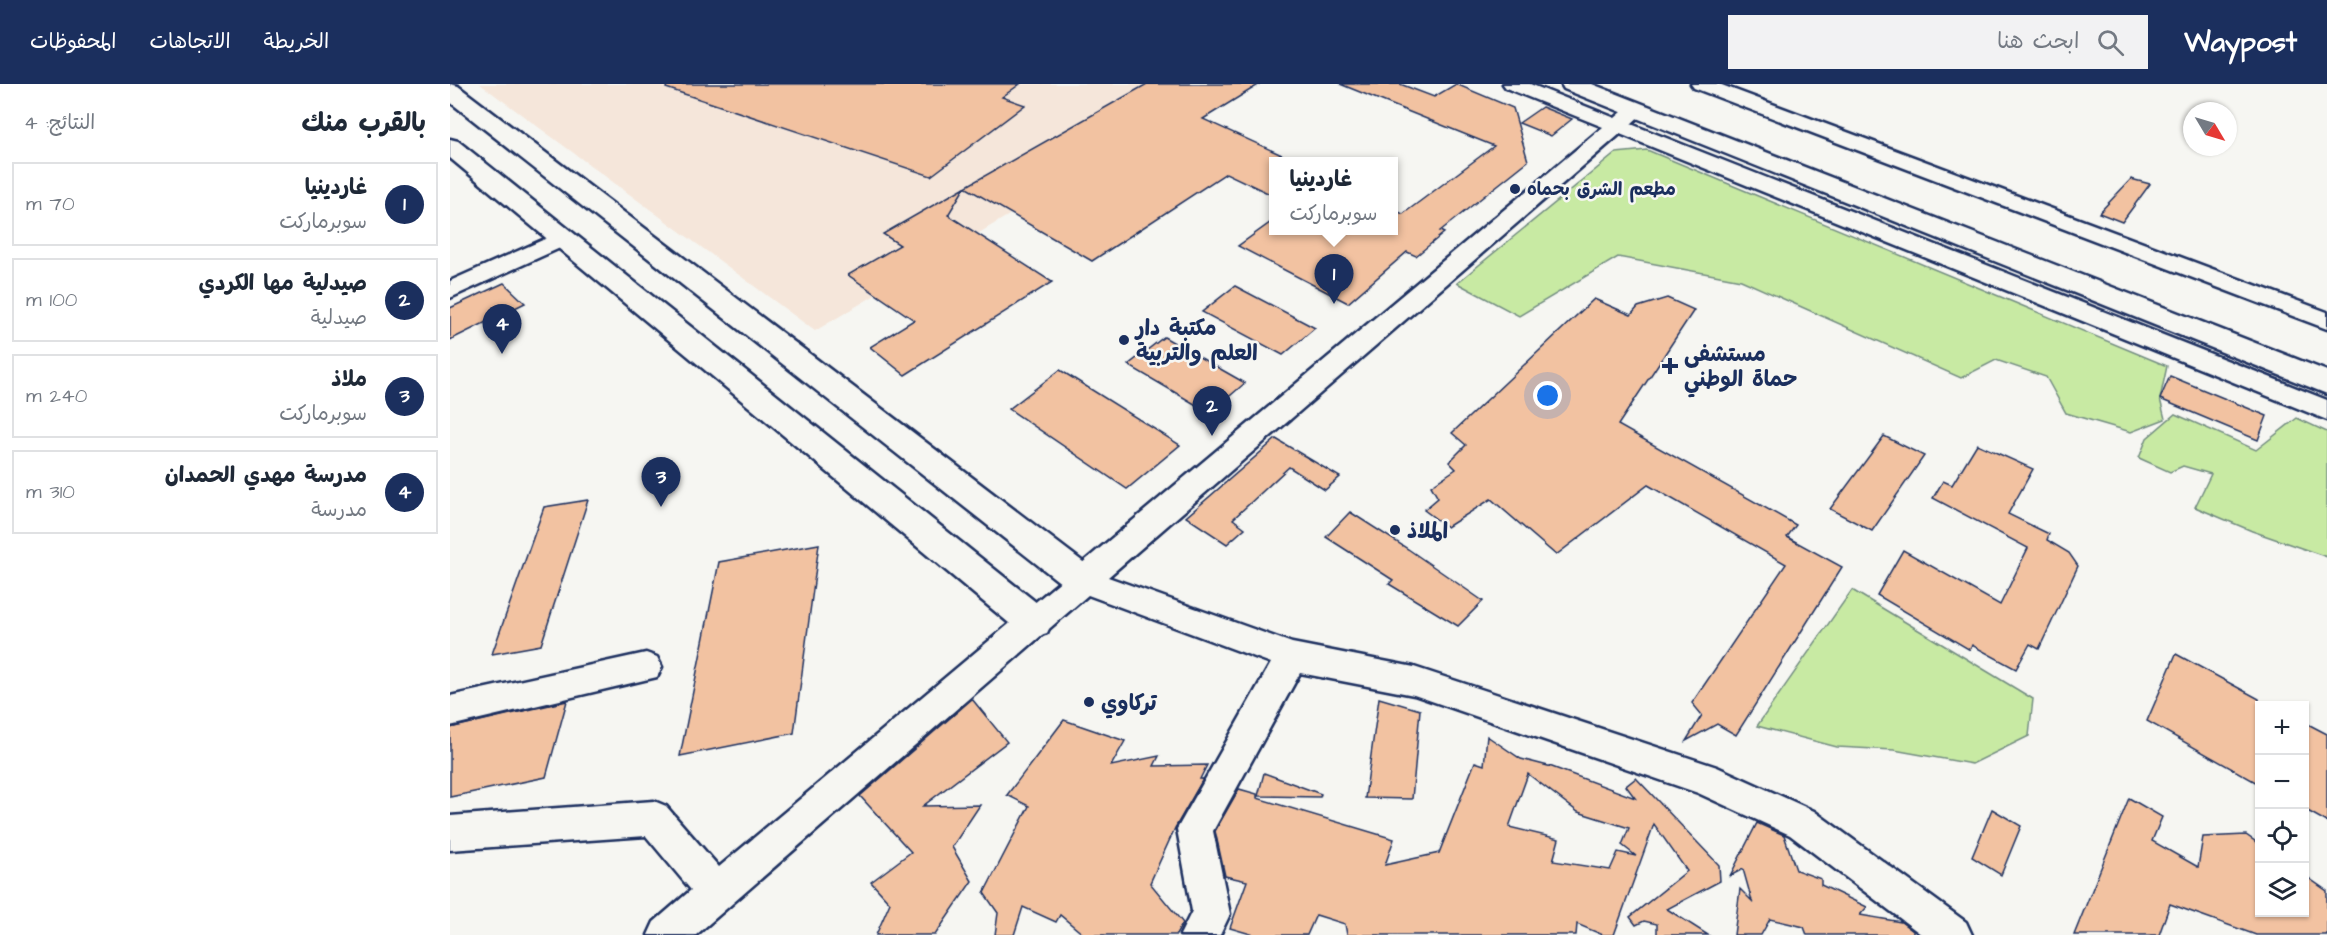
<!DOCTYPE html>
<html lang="ar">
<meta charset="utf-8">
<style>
:root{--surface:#fff;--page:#f2f2f3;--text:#1f2937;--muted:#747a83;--line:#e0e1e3;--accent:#1b2f5e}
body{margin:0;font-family:"Architects Daughter","Playpen Sans Arabic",sans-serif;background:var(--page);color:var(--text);direction:rtl}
.controls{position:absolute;right:18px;bottom:18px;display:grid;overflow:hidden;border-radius:0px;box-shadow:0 2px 4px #0004}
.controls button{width:54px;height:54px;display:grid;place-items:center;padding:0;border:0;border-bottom:2px solid var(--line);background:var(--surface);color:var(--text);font:30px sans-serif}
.compass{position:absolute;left:1733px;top:18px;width:54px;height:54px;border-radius:50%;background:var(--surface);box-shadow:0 2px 4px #0004;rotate:128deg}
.you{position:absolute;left:1098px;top:312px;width:21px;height:21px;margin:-15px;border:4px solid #fff;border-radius:50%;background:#1a73e8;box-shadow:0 0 0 9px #1a73e833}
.badge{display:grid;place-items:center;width:39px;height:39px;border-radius:50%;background:var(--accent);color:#fff;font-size:20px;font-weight:700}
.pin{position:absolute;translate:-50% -50px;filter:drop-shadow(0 2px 3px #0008)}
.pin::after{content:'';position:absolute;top:32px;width:21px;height:18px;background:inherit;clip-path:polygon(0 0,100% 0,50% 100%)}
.popup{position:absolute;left:819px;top:73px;width:129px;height:78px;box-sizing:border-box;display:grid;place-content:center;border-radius:0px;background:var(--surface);filter:drop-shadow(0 2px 4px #0005);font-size:20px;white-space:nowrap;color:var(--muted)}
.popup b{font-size:22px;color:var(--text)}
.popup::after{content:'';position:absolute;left:50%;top:100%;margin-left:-12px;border:12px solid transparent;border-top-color:var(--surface)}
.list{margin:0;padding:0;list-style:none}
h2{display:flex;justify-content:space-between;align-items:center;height:78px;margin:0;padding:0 24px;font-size:26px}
h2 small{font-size:20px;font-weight:400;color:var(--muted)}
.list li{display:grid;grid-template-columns:39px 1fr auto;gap:18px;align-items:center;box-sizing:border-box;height:84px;margin:0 12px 12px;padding:0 12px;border:2px solid var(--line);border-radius:0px}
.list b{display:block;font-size:22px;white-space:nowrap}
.list p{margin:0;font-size:20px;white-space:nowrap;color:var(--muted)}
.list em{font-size:20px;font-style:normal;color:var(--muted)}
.icon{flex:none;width:33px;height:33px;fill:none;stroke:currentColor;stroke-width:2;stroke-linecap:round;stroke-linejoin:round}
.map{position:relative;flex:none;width:1877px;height:851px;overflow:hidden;direction:ltr}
header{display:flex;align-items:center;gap:36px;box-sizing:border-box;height:84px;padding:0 30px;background:var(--accent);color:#fff}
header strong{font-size:28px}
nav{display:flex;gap:33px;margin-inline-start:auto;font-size:21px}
.search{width:420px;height:54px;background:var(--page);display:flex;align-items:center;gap:15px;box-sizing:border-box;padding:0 21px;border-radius:0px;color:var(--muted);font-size:22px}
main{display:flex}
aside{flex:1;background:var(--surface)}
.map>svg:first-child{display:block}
.built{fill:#f5e6da}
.green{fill:#c8eaa3;stroke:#728c80;stroke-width:1.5}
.building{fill:#f2c2a1;stroke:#1b2f5e;stroke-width:1.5;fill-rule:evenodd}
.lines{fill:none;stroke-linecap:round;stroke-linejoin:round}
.minor-casing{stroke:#1b2f5e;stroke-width:5}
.secondary-casing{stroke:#1b2f5e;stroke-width:5}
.primary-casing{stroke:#1b2f5e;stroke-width:5}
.minor{fill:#f6f6f2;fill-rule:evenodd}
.secondary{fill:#f6f6f2;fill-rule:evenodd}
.primary{fill:#f6f6f2;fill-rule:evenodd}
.poi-dot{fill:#1b2f5e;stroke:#f6f6f2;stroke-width:2}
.labels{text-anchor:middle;stroke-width:5;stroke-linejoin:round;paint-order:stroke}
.far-poi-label{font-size:18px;font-weight:bold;fill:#1b2f5e;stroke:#f6f6f2;text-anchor:start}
.poi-label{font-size:22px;font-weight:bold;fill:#1b2f5e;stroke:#f6f6f2;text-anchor:start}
</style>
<header>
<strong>Waypost</strong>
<div class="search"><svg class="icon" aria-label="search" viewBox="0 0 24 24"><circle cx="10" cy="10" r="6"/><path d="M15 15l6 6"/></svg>ابحث هنا</div>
<nav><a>الخريطة</a><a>الاتجاهات</a><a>المحفوظات</a></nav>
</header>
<main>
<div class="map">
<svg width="1877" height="851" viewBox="0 0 1877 851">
<rect width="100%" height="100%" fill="#f6f6f2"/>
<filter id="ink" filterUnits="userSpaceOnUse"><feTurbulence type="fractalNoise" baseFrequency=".0167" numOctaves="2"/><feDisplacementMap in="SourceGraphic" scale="12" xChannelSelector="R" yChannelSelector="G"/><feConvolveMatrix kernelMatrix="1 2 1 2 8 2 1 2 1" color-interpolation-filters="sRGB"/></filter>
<g filter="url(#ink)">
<path class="built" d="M 30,0 L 778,0 L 365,247 Z"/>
<g class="green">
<path d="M 1197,66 L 1717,282 L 1710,315 L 1715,335 L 1681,348 L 1616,329 L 1596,293 L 1546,276 L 1511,294 L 1291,196 L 1168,173 L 1069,232 L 1007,199 L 1166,69 Z"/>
<path d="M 1725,330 L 1806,366 L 1847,334 L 1877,348 L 1877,473 L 1802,447 L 1745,423 L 1761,390 L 1733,382 L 1720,388 L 1689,374 L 1697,354 Z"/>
<path d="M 1402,506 L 1583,615 L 1579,652 L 1522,680 L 1444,666 L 1387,663 L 1307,642 Z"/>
</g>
<g class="building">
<path d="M 217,0 L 570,0 L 552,13 L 575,21 L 481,92 L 216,4 Z"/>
<path d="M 697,0 L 810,0 L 753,35 L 847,78 L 824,78 L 824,112 L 776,89 L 642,177 L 515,103 Z"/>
<path d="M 890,0 L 950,0 L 984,13 L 1006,0 L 1063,24 L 1078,77 L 990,147 L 994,149 L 966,172 L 957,168 L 898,219 L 788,162 L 824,136 L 824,147 L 944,147 L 944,126 L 953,130 L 1044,62 Z"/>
<path d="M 1092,23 L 1122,35 L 1101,52 L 1069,39 Z"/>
<path d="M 1681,95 L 1700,100 L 1672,138 L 1649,129 Z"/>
<path d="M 515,103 L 498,131 L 602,198 L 455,291 L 420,263 L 464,236 L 398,191 L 450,161 L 433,150 Z"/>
<path d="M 54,199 L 75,219 L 0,256 L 0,224 Z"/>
<path d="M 785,202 L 865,244 L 833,271 L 752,228 Z"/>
<path d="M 1217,214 L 1244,226 L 1168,341 L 1346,441 L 1337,453 L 1392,483 L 1286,651 L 1267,640 L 1236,657 L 1252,631 L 1242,619 L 1336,480 L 1198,401 L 1106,471 L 1041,415 L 997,443 L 974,426 L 988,414 L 981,402 L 1006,385 L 999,378 L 1016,361 L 1002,349 L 1144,215 L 1181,231 L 1188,223 Z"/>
<path d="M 714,253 L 795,299 L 760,329 L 678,281 Z"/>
<path d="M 610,286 L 730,361 L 677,405 L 559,325 Z"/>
<path d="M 1720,292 L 1817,332 L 1808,356 L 1710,315 Z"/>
<path d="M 1434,352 L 1474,372 L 1422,447 L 1380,425 Z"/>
<path d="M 826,355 L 890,393 L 875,406 L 839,383 L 783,435 L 795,444 L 777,460 L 736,433 Z"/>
<path d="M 1527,360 L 1583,385 L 1558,430 L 1599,450 L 1597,456 L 1619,469 L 1628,482 L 1589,565 L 1580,560 L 1566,585 L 1522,561 L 1520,566 L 1427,511 L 1453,466 L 1550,521 L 1578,464 L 1483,414 L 1493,397 L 1502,401 Z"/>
<path d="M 138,416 L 91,561 L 42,570 L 94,423 Z"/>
<path d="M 900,428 L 958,465 L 1033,517 L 1008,542 L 939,500 L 943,496 L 876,453 Z"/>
<path d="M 369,460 L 344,649 L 230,672 L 269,478 Z"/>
<path d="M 1726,570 L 1809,615 L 1809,700 L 1697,637 Z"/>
<path d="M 929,614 L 970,626 L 962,715 L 915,714 Z"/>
<path d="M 522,615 L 557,658 L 473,722 L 530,721 L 502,763 L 522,797 L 485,851 L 426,851 L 440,819 L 421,798 L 461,768 L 410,712 Z"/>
<path d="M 117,617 L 96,693 L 0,713 L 0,644 Z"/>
<path d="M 614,636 L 675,657 L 661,682 L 709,672 L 704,682 L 757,681 L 750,695 L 753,695 L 725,744 L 700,799 L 733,839 L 726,851 L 634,851 L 610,831 L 606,838 L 573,823 L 564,851 L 545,851 L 548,829 L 534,809 L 579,722 L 557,711 Z"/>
<path d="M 1854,638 L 1877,650 L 1877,738 L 1854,725 Z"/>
<path d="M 1037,652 L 1071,675 L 1102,683 L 1185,714 L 1176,702 L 1186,694 L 1269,781 L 1270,797 L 1217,825 L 1258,851 L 1207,851 L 1207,840 L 1194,837 L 1186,841 L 1180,833 L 1237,787 L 1204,740 L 1164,851 L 1153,851 L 1127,840 L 1126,851 L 897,851 L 895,840 L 866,831 L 857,851 L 804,851 L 780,844 L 797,797 L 775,792 L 765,747 L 789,705 L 807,710 L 807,714 L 944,755 L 935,781 L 989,769 L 1025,678 L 1034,681 ZM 1078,690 L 1128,728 L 1179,744 L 1172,761 L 1186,772 L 1168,768 L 1160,786 L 1103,777 L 1109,755 L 1059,743 Z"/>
<path d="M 814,689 L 871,710 L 870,713 L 808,712 Z"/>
<path d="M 1679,714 L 1712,733 L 1702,757 L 1748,783 L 1753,753 L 1796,751 L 1809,760 L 1809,828 L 1854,828 L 1854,791 L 1877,807 L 1877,851 L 1806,851 L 1720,820 L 1709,851 L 1624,851 Z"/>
<path d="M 1542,725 L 1571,742 L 1551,791 L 1522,773 Z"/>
<path d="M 1307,739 L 1334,751 L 1346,786 L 1371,795 L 1371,801 L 1417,823 L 1410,831 L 1451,838 L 1463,847 L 1463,851 L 1357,851 L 1354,843 L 1320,835 L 1311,851 L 1284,851 L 1290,805 L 1302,817 L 1293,785 L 1280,792 Z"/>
</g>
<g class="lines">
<g class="minor-casing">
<g id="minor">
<path d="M 1053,0 L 1080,0 L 1165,34 L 1179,22 L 1193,22 L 1196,26 L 1181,40 L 1877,316 L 1877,336 L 1170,50 L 658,493 L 842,559 L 964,583 L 1267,683 L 1364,727 L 1516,838 L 1522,851 L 1472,851 L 1340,751 L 1248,709 L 964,611 L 850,589 L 763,747 L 780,830 L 770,851 L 730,851 L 742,827 L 727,745 L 821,579 L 638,511 L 246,851 L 198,851 L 204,838 L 241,806 L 196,752 L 0,766 L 0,732 L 204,717 L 216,722 L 269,783 L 1153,43 L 1056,4 Z"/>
<path d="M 1241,0 L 1269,0 L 1877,228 L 1877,245 L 1244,4 Z"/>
<path d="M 113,147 L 121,149 L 124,154 L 121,159 L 0,214 L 0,197 Z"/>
<path d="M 196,569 L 207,573 L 212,583 L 207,593 L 0,642 L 0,612 Z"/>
</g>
</g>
<g class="secondary-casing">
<g id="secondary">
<path d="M 0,0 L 8,2 L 645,487 L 650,497 L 645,507 L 633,511 L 621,507 L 0,18 Z"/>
<path d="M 0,55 L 8,57 L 597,527 L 602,538 L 597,549 L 584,553 L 571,549 L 0,74 Z"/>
</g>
</g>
<g class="primary-casing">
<path id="primary" d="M 1111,0 L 1142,0 L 1877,287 L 1877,310 L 1114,5 Z"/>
</g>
<use href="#minor" class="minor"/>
<use href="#secondary" class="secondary"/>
<use href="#primary" class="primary"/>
</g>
</g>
<g class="poi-dot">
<circle cx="1065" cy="105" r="6"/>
<circle cx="674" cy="256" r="6"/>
<path d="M1217 273h6v6h6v6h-6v6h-6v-6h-6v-6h6z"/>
<circle cx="945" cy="446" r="6"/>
<circle cx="639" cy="618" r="6"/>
</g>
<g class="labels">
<g class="far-poi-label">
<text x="1077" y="111">مطعم الشرق بحماه</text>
</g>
<g class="poi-label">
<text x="686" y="251">مكتبة دار<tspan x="686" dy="25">العلم والتربية</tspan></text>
<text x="1234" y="277">مستشفى<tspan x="1234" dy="25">حماة الوطني</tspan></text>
<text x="957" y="454">الملاذ</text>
<text x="651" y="626">تركاوي</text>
</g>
</g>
</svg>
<div class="controls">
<button>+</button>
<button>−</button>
<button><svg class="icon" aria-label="locate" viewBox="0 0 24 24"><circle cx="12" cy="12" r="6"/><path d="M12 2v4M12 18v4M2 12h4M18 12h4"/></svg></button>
<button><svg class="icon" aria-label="layers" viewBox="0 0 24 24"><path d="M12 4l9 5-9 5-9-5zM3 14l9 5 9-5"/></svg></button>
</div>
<svg class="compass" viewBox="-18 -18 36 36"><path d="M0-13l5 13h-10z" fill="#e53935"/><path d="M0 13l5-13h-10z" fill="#747a83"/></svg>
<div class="you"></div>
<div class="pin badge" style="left:884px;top:220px">1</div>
<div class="popup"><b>غاردينيا</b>سوبرماركت</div>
<div class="pin badge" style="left:762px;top:352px">2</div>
<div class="pin badge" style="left:211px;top:423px">3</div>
<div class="pin badge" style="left:52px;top:270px">4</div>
</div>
<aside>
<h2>بالقرب منك<small>النتائج: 4</small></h2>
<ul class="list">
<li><span class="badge">1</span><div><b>غاردينيا</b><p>سوبرماركت</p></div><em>70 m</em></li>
<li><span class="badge">2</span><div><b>صيدلية مها الكردي</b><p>صيدلية</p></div><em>100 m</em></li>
<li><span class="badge">3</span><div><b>ملاذ</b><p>سوبرماركت</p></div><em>240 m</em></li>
<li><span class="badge">4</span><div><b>مدرسة مهدي الحمدان</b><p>مدرسة</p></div><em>310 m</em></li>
</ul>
</aside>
</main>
